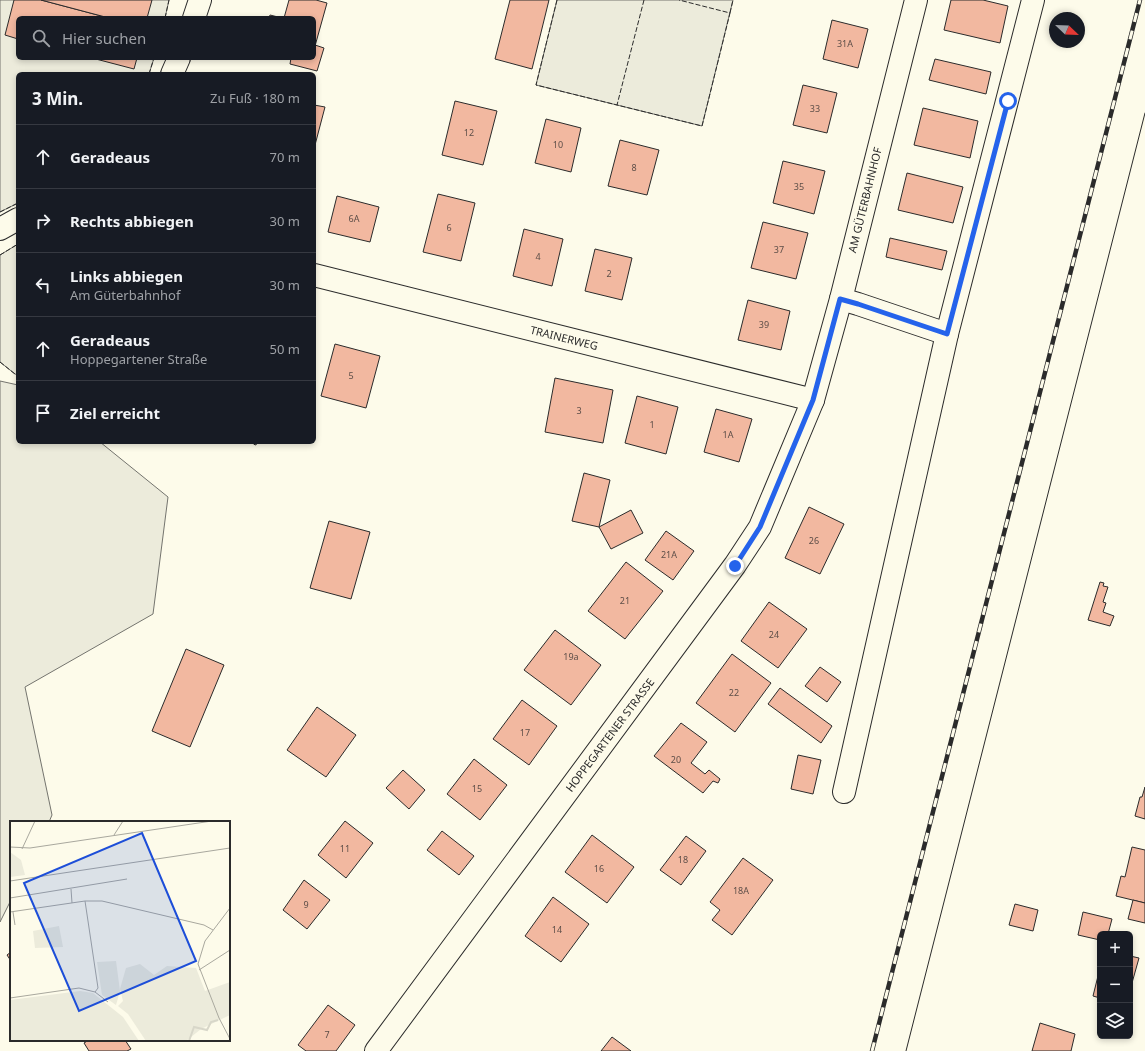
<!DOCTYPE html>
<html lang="de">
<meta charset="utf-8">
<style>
:root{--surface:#171b24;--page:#242831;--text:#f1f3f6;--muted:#9ea1a6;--line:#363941}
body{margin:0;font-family:"Noto Sans",sans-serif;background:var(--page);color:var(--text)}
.controls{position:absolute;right:12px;bottom:12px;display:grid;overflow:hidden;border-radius:6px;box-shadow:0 2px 6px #0003}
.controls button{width:36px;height:36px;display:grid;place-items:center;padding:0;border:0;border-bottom:1px solid var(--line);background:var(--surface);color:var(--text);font:20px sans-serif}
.compass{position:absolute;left:1049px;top:12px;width:36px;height:36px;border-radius:50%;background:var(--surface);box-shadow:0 2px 6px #0003;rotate:113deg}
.stop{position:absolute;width:12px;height:12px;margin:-9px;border:3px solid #2563eb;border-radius:50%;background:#fff}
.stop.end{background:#2563eb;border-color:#fff;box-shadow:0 1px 4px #0008}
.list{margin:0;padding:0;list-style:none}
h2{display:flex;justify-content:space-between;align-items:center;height:52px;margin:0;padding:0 16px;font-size:17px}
h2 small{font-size:13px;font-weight:400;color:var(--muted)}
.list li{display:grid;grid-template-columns:26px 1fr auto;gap:12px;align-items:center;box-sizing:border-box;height:64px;padding:0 16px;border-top:1px solid var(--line)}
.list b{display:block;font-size:15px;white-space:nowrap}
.list p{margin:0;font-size:13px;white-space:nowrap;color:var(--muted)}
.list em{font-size:13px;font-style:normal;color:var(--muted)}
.icon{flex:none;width:22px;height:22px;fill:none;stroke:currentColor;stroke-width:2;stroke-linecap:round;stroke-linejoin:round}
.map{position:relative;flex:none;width:1145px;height:1051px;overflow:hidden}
.search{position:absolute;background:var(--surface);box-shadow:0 2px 6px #0003;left:16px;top:16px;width:300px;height:44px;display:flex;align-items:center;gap:10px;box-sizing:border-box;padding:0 14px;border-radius:6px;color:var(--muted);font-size:15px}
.panel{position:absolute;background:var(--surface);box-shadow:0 2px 6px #0003;left:16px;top:72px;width:300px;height:372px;border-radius:6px}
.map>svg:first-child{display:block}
.green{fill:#ecebdb;stroke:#74746e}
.building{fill:#f2b8a0;stroke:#2b2b2b}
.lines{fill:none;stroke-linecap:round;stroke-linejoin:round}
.minor-casing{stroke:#2b2b2b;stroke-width:24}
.minor{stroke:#fdfbea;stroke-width:22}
.tram{stroke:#2b2b2b;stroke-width:1}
.rail-casing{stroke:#2b2b2b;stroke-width:4.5}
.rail{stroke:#fdfbea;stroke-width:3;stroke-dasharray:9;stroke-linecap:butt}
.fence{stroke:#2b2b2b;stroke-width:1;stroke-dasharray:5 2;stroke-linecap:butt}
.route{stroke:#2563eb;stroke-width:5}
.labels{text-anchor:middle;stroke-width:3;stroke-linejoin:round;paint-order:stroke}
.number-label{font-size:9px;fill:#5d4e48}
.street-label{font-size:11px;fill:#2b2b2b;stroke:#fdfbea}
.inset-river{fill:none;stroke:#d8d7c9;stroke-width:2}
.inset-road{fill:none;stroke:#a9a89e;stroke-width:1}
.view{fill:#1d4ed8;fill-opacity:0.15;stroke:#1d4ed8;stroke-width:2}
.inset-edge{fill:none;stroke:#2b2b2b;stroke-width:2}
</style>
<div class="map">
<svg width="1145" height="1051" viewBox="0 0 1145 1051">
<rect width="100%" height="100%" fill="#fdfbea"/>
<g class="green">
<path d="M 0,0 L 169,0 L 165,18 L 18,18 L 18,58 L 154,58 L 149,74 L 18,74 L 18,203 L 0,212 Z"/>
<path d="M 557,0 L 733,0 L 702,126 L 536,85 Z"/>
<path d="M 18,244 L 18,375 L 15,374 L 0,362 L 0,255 Z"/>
<path d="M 0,381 L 18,385 L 18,442 L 100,442 L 168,497 L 153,614 L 25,687 L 52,815 L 49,822 L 11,822 L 11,900 L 0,922 Z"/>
</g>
<g class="building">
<path d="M 14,0 L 41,0 L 109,18 L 18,18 L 18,39 L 5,35 Z"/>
<path d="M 41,0 L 152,0 L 147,18 L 109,18 Z"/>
<path d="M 289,0 L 316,0 L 327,3 L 315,46 L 314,46 L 314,18 L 284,18 Z"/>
<path d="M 510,0 L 549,0 L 532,69 L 495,59 Z"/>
<path d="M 951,0 L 983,0 L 1008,6 L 1000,43 L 944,30 Z"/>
<path d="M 270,15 L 282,18 L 269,18 Z"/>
<path d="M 832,20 L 868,29 L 858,68 L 823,59 Z"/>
<path d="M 315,45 L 324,48 L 317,71 L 290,64 L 291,58 L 314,58 L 314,46 L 315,46 Z"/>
<path d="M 92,58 L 137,58 L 134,69 Z"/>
<path d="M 935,59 L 991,72 L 986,94 L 929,80 Z"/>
<path d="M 803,85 L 837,93 L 827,133 L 793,125 Z"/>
<path d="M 455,101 L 497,111 L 483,165 L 442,155 Z"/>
<path d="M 314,105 L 325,107 L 315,145 L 314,145 Z"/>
<path d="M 923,108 L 978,121 L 970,158 L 914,145 Z"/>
<path d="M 546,119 L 581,128 L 571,172 L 535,163 Z"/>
<path d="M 620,140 L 659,150 L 647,195 L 608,186 Z"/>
<path d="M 783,161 L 825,171 L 814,214 L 773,203 Z"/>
<path d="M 907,173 L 963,187 L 953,223 L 898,210 Z"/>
<path d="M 438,194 L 475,203 L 461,261 L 423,252 Z"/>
<path d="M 337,196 L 379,207 L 370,242 L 328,232 Z"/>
<path d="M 763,222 L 808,233 L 796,279 L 751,268 Z"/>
<path d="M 524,229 L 563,239 L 552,286 L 513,276 Z"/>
<path d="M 890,238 L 947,251 L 942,270 L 886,257 Z"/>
<path d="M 595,249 L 632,258 L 622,300 L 585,291 Z"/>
<path d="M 748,300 L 790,311 L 781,350 L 738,340 Z"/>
<path d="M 335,344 L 380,356 L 366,408 L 321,396 Z"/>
<path d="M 555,378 L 613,390 L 603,443 L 545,432 Z"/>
<path d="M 637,396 L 678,407 L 666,454 L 625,443 Z"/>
<path d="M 716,409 L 752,419 L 739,462 L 704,452 Z"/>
<path d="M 584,473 L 610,480 L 599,527 L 572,521 Z"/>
<path d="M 809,507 L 844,524 L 820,574 L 785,558 Z"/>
<path d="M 631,510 L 643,533 L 611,549 L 599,527 Z"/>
<path d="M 329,521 L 370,532 L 351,599 L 310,588 Z"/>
<path d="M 666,531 L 694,551 L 673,580 L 645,560 Z"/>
<path d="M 626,562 L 663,591 L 625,639 L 588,611 Z"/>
<path d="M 1100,582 L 1104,583 L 1103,586 L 1108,587 L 1103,602 L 1106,603 L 1103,612 L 1114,616 L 1110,626 L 1088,620 Z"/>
<path d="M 769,602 L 807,629 L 778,668 L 741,641 Z"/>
<path d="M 555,630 L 601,665 L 571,705 L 524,670 Z"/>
<path d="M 186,649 L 224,665 L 190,747 L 152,731 Z"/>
<path d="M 732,654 L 771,683 L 735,732 L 696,703 Z"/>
<path d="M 820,667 L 841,682 L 827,702 L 805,686 Z"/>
<path d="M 780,688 L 832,726 L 821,743 L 768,704 Z"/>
<path d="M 522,700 L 557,726 L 529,765 L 493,739 Z"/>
<path d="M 317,707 L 356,735 L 326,777 L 287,750 Z"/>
<path d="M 681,723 L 707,742 L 691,763 L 705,774 L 709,770 L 720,779 L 718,783 L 713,781 L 703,793 L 654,756 Z"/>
<path d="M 798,755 L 821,760 L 813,794 L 791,789 Z"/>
<path d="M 474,759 L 507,785 L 480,820 L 447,794 Z"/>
<path d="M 403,770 L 425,790 L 409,809 L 386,788 Z"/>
<path d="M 1145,787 L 1145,819 L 1135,816 L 1140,797 L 1142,797 Z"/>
<path d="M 345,821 L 373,843 L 346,878 L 318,855 Z"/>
<path d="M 442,831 L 474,856 L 459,875 L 427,850 Z"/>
<path d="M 592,835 L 634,867 L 607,903 L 565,872 Z"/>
<path d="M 686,836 L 706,851 L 681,885 L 660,870 Z"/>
<path d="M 1132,847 L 1145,850 L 1145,903 L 1116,896 L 1121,876 L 1125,877 Z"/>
<path d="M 743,858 L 773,880 L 732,935 L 712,920 L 720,910 L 710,902 Z"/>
<path d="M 304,880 L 330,900 L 307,929 L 283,910 Z"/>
<path d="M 553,897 L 589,924 L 561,962 L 525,936 Z"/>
<path d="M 1133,900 L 1145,903 L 1145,923 L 1128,919 Z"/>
<path d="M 1015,904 L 1038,910 L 1033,931 L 1009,925 Z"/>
<path d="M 1083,912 L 1112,919 L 1108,934 L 1100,934 L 1100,940 L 1078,935 Z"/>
<path d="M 11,952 L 11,961 L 7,955 Z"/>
<path d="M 1130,956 L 1139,958 L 1130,990 Z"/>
<path d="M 1100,968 L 1100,998 L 1093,996 Z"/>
<path d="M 328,1005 L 355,1025 L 336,1051 L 306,1051 L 298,1045 Z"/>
<path d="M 1040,1023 L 1075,1034 L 1071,1051 L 1032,1051 Z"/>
<path d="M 612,1037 L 631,1051 L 601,1051 Z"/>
<path d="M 89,1040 L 125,1040 L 131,1049 L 127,1051 L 89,1051 L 84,1043 Z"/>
</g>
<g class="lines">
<g class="minor-casing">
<g id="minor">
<path d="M 194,18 L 200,0"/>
<path d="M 172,74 L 179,58"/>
<path d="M 0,229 L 18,219"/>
<path d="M 314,275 L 813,400"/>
<path d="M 841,299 L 858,304 L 947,334"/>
<path d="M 844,792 L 947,334 L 1033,0"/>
<path d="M 376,1051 L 735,565 L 760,527 L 813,400 L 841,299 L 916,0"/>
</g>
</g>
<use href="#minor" class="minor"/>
<path class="tram" d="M 906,1051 L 1145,113"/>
<g class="rail-casing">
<path id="rail" d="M 872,1051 L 1140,0"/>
</g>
<use href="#rail" class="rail"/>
<g class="fence">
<path d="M 557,0 L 536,85 L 617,105"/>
<path d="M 644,0 L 617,105 L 702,126 L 730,13 L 679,0"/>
<path d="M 730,13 L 733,0"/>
<path d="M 165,18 L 169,0"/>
<path d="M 149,74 L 154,58"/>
<path d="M 0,212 L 18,203"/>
<path d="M 0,255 L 18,244"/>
<path d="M 0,362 L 15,374 L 18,375"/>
<path d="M 247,442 L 256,445 L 257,442"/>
</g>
</g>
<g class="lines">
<path class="route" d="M 735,566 L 760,527 L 813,400 L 840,299 L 858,304 L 947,334 L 1008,101"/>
</g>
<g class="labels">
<g class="number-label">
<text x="845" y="47">31A</text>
<text x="815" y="112">33</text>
<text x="469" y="136">12</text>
<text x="558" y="148">10</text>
<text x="634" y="171">8</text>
<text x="799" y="190">35</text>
<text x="354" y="222">6A</text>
<text x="449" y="231">6</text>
<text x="779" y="253">37</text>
<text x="538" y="260">4</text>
<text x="609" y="277">2</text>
<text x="764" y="328">39</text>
<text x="351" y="379">5</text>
<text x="579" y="414">3</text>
<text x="652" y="428">1</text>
<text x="728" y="438">1A</text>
<text x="814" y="544">26</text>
<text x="669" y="558">21A</text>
<text x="625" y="604">21</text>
<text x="774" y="638">24</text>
<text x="571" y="660">19a</text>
<text x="734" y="696">22</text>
<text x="525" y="736">17</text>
<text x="676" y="763">20</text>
<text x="477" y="792">15</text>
<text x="345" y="852">11</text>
<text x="683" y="863">18</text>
<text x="599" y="872">16</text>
<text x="741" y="894">18A</text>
<text x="306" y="908">9</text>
<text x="557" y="933">14</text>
<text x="327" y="1038">7</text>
</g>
<g class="street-label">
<text transform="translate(865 200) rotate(-76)" y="4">AM GÜTERBAHNHOF</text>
<text transform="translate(564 338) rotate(14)" y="4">TRAINERWEG</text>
<text transform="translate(610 735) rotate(-53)" y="4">HOPPEGARTENER STRASSE</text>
</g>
</g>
<g transform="translate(10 821)">
<rect width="220" height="220" fill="#fdfbea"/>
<path d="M 0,31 L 11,39 L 15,54 L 0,56 ZM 49,105 L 53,126 L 25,127 L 23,110 ZM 106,140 L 110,170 L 106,184 L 92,174 L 87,141 ZM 130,143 L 144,154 L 157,145 L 186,147 L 195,170 L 220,161 L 220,194 L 191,208 L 176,220 L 136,220 L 118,193 L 108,185 L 113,180 L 110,168 L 116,147 ZM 70,170 L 83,172 L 113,196 L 129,220 L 0,220 L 0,179 Z" fill="#ecebdb"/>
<path class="inset-river" d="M 179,220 L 184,206 L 197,209 L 201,201 L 208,199"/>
<path class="inset-road" d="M 104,14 L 113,0M 0,26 L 20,27 L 202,0M 12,28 L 25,0M 0,60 L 220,27M 61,68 L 62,82M 0,77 L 117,58M 75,80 L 88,167 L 85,171M 220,87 L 195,120 L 188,143 L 209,197 L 220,218M 0,91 L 75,80 L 92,80 L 194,104 L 203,109M 3,91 L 5,104M 189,149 L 220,129M 0,177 L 69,167 L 85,171 L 98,181"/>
<path class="view" d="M 132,12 L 186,140 L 69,190 L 14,62 Z"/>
<rect width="220" height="220" class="inset-edge"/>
</g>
</svg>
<div class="controls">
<button>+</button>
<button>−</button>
<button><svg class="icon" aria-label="layers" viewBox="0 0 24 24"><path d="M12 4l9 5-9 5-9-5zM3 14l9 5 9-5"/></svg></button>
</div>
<svg class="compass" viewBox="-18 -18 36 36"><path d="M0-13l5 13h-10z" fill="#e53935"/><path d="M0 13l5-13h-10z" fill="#9ea1a6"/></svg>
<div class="stop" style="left:1008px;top:101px"></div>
<div class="stop end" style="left:735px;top:566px"></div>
<div class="search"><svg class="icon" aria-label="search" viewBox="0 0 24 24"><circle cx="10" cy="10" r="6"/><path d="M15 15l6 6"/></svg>Hier suchen</div>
<section class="panel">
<h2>3 Min.<small>Zu Fuß · 180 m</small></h2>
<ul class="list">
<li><svg class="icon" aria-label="ahead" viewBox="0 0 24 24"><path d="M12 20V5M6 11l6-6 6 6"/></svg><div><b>Geradeaus</b></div><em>70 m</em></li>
<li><svg class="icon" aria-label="right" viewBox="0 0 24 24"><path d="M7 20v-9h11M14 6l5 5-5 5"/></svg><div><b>Rechts abbiegen</b></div><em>30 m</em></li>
<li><svg class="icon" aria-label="left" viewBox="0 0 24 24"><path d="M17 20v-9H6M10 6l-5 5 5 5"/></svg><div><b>Links abbiegen</b><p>Am Güterbahnhof</p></div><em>30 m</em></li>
<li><svg class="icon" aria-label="ahead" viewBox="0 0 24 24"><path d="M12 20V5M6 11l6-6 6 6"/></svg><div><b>Geradeaus</b><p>Hoppegartener Straße</p></div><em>50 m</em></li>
<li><svg class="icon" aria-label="arrive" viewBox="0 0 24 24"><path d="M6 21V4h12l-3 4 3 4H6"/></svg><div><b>Ziel erreicht</b></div></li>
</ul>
</section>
</div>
